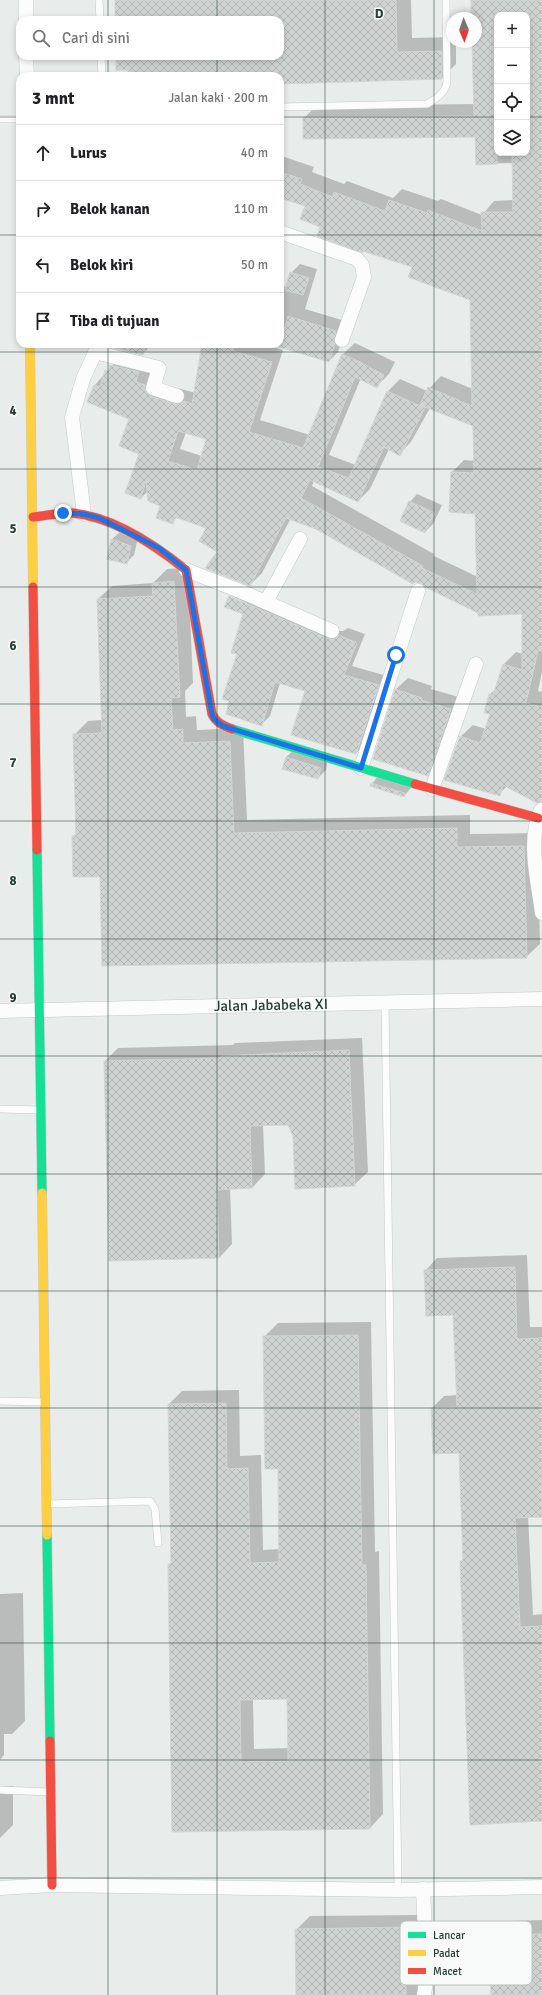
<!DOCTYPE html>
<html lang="id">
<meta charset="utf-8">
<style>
:root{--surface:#fff;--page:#f6f6f6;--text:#202124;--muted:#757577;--line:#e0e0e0}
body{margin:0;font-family:Signika,sans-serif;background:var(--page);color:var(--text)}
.controls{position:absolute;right:12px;top:12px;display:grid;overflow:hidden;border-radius:8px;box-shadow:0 2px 6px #0003}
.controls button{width:36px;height:36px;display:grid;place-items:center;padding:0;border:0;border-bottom:1px solid var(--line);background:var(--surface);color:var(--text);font:20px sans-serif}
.compass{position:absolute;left:446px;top:12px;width:36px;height:36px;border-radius:50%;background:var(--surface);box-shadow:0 2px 6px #0003;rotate:178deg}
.stop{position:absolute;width:12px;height:12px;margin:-9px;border:3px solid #1a73e8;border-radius:50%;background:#fff}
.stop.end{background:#1a73e8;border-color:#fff;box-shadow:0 1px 4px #0008}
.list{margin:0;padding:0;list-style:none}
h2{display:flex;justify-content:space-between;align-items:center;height:52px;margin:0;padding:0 16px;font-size:17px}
h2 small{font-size:13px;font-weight:400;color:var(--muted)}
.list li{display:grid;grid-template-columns:26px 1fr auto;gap:12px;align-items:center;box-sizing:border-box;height:56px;padding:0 16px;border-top:1px solid var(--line)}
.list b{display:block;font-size:15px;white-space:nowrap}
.list em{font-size:13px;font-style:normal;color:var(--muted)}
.icon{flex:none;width:22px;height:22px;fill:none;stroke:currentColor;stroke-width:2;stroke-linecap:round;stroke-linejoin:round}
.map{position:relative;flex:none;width:542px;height:1995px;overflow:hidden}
.search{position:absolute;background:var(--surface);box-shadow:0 2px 6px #0003;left:16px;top:16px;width:268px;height:44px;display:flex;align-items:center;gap:10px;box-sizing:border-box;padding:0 14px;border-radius:12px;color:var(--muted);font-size:15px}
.panel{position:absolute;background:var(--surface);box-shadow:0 2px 6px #0003;left:16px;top:72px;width:268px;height:276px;border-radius:12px}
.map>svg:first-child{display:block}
.shadow{fill:#0003;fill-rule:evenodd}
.building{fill:url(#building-cross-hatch);stroke:#d1d5d3;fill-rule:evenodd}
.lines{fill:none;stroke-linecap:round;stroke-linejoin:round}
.lane-casing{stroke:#c5c9c7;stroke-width:8}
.street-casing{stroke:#c5c9c7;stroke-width:15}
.fast-casing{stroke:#c4c9c7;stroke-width:10}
.slow-casing{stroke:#c4c9c7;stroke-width:10}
.jam-casing{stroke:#c4c9c7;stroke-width:10}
.lane{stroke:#fcfcfc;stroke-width:7}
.street{stroke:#fcfcfc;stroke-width:14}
.fast{stroke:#16e098;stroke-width:9}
.slow{stroke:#ffcf43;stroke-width:9}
.jam{stroke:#f24e42;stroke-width:9}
.route{stroke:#1a73e8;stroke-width:5}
.grid{fill:none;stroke:#273e38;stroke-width:1;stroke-opacity:0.55}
.labels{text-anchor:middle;stroke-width:3;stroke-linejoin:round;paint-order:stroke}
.street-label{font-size:15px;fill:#273e38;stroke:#f7faf8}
.key{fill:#f7faf8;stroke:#b9c2be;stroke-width:1}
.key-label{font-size:11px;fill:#273e38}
.grid-label{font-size:13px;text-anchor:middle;font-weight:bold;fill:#273e38;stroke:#f7faf8;stroke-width:3;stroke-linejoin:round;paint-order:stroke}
</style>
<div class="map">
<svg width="542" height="1995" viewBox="0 0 542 1995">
<defs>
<pattern id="building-cross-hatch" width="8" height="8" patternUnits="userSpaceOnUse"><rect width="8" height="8" fill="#cfd3d1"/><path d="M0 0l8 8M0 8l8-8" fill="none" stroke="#b2b6b4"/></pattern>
</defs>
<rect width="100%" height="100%" fill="#e8ecea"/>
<g class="shadow">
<path d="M 116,0 L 411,0 L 412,38 L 452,37 L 452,42 L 456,42 L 456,64 L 442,78 L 280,83 L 280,76 L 252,76 L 252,73 L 236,73 L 236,76 L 129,76 L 129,69 L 117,56 L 280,56 L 280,20 L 116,20 Z"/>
<path d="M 472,0 L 542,0 L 542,672 L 538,691 L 542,692 L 542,801 L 507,786 L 499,794 L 460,737 L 473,725 L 486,729 L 491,713 L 486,712 L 490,694 L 497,688 L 504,664 L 516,652 L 523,654 L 523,613 L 479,612 L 316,528 L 291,518 L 262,573 L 250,585 L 218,551 L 208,527 L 178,517 L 172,522 L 162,505 L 148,491 L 141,498 L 141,453 L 130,418 L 95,385 L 123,353 L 150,360 L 157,378 L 162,384 L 192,392 L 195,391 L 203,344 L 263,344 L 283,350 L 260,420 L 310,435 L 342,355 L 355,343 L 395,362 L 389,374 L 377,386 L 361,378 L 329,455 L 356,465 L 388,391 L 400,379 L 427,391 L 441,376 L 473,389 L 471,299 L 413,267 L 322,227 L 307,206 L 280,197 L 280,158 L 282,156 L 314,167 L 312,172 L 344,184 L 347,181 L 393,198 L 402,189 L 438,201 L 441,199 L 482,215 L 494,201 L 514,200 L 513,163 L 477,164 L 476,136 L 304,118 L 316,106 L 475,104 L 473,42 L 476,42 L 476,18 L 472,18 ZM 497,15 L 527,15 L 527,153 L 497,153 ZM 430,408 L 474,426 L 475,461 L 464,460 L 452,472 L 476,513 L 478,577 L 434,556 L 434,554 L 312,486 L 314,481 L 358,501 L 370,489 L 389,449 L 399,454 L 411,442 ZM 186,432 L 207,438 L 202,456 L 180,449 Z"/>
<path d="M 300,264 L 317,269 L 305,309 L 345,321 L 344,334 L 338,352 L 329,361 L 286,329 L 280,327 L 280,285 L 287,287 L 291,273 Z"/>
<path d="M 117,344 L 152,344 L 143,354 Z"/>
<path d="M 155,344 L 168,344 L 164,348 Z"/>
<path d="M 417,494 L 442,505 L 433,524 L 425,532 L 410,502 Z"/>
<path d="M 120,532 L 138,538 L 134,555 L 126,563 L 108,559 L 112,539 Z"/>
<path d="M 188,568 L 193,683 L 185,691 L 186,717 L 196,716 L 197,730 L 243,728 L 247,820 L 470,815 L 470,834 L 537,833 L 540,944 L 526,957 L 101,876 L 73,836 L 77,833 L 74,735 L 88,721 L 102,720 L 98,599 L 112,586 L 153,583 L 167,569 Z"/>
<path d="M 238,588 L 337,631 L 343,631 L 348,628 L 365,634 L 352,666 L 387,676 L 365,745 L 356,753 L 306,691 L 280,683 L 270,716 L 261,725 L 238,654 L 247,603 L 230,595 Z"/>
<path d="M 408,678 L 432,686 L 431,689 L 462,698 L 439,763 L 427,775 L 374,758 L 396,689 Z"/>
<path d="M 294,750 L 328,760 L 326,770 L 318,778 L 286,757 Z"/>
<path d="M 379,775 L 411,788 L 404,796 L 371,785 Z"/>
<path d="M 362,1038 L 368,1172 L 354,1185 L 294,1136 L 289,1124 L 263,1125 L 265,1174 L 252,1188 L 230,1188 L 232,1244 L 219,1258 L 105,1061 L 118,1048 L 233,1045 L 235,1043 Z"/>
<path d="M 527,1255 L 530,1327 L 542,1327 L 542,1516 L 528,1516 L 533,1615 L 542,1614 L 542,1820 L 461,1561 L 464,1558 L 460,1452 L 432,1408 L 444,1396 L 458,1395 L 454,1314 L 425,1271 L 437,1258 Z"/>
<path d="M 371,1322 L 375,1552 L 379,1551 L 383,1814 L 370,1828 L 173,1831 L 169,1564 L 172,1561 L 169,1404 L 182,1391 L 239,1390 L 240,1456 L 261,1455 L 263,1550 L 280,1549 L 279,1468 L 264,1337 L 278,1323 ZM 288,1698 L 288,1748 L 254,1749 L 253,1699 Z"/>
<path d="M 23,1593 L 25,1721 L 12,1734 L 4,1734 L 4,1755 L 0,1760 L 0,1594 Z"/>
<path d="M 0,1786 L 13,1786 L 13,1825 L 0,1838 Z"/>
<path d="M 418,1915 L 419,1995 L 297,1995 L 296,1930 L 310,1916 Z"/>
<path d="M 542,1920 L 542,1995 L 492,1995 L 490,1936 L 505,1921 Z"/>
</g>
<g class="building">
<path d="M 115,0 L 396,0 L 397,52 L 442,51 L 442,79 L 280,84 L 280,76 L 251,76 L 251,74 L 221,76 L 128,76 L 128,70 L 116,70 L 116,56 L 280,56 L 280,20 L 115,20 Z"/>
<path d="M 471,0 L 542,0 L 542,651 L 538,651 L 526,703 L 542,707 L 542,802 L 537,803 L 503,785 L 500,796 L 444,780 L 460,736 L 480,743 L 490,714 L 484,713 L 489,694 L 493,695 L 503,664 L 522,670 L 522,614 L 478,616 L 478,613 L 425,587 L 421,583 L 414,582 L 413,584 L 316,529 L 286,518 L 250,586 L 205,568 L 217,552 L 199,541 L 206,528 L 175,517 L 173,524 L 156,518 L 160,506 L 148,501 L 146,480 L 141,499 L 125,493 L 139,454 L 119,446 L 129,419 L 87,402 L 94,385 L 100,387 L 105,370 L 108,371 L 110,365 L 139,372 L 136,382 L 145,385 L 145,390 L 150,396 L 175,404 L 179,404 L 184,401 L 192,404 L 202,344 L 234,344 L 233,351 L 272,362 L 249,432 L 303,448 L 342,354 L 360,362 L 384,375 L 377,388 L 355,377 L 318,467 L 349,478 L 387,391 L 425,408 L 400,456 L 384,447 L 358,502 L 310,480 L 301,498 L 423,566 L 422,568 L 477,594 L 475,514 L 449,512 L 451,472 L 474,473 L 473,426 L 420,405 L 428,387 L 472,406 L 470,300 L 408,277 L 412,267 L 363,251 L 362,253 L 317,236 L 320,227 L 300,219 L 305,206 L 280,198 L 280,172 L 302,179 L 300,184 L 333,197 L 334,192 L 385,211 L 389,200 L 427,213 L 428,210 L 482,231 L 481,212 L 513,212 L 512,153 L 527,153 L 527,15 L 497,15 L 497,164 L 476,165 L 475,137 L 303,139 L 303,117 L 474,116 L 472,42 L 476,42 L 476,18 L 471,18 ZM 178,431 L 206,439 L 197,470 L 168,461 Z"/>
<path d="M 290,272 L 309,278 L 303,295 L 285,290 Z"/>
<path d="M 288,316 L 336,331 L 334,338 L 335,344 L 329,362 L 279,347 Z"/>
<path d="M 116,344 L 146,344 L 143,355 L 115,348 Z"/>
<path d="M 409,501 L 435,513 L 425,533 L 400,521 Z"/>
<path d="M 111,539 L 131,546 L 127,564 L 107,559 Z"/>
<path d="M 174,581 L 180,697 L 171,698 L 173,730 L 183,729 L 183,743 L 230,741 L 234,833 L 457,828 L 457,847 L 524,846 L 527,958 L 102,966 L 100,877 L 73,877 L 72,836 L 76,836 L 73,734 L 102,733 L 97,599 L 153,596 L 152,583 Z"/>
<path d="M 229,596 L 329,639 L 333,639 L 339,635 L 357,643 L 344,675 L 379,685 L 356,754 L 291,735 L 305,691 L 275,682 L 262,726 L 226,714 L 229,701 L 222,699 L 237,654 L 231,653 L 243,614 L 224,607 Z"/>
<path d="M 395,689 L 422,698 L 421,700 L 451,709 L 428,776 L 373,759 Z"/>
<path d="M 286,757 L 321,768 L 318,779 L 282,769 Z"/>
<path d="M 371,783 L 405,793 L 404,797 L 370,786 Z"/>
<path d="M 349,1050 L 355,1186 L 295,1189 L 293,1136 L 288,1125 L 250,1126 L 252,1188 L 217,1190 L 219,1258 L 109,1261 L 104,1061 L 221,1058 L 221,1056 Z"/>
<path d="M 515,1267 L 517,1339 L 542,1338 L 542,1469 L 541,1469 L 542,1517 L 515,1518 L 520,1627 L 542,1626 L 542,1821 L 470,1825 L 460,1561 L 463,1561 L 459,1453 L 433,1454 L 431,1408 L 457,1407 L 453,1315 L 426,1316 L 424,1270 Z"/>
<path d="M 358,1335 L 362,1565 L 366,1565 L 370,1829 L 172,1832 L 168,1564 L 171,1564 L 168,1404 L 226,1403 L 227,1469 L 248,1468 L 250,1563 L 279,1562 L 278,1469 L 265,1469 L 263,1336 ZM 287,1699 L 288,1761 L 241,1762 L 240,1700 Z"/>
<path d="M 405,1927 L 406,1995 L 296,1995 L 295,1929 Z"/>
<path d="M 542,1934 L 542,1995 L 491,1995 L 489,1935 Z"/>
</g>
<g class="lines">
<g class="lane-casing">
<g id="lane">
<path d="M 99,0 L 100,20"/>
<path d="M 101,56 L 102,76"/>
<path d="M 280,107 L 427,104 C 437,98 444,94 447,83 L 446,0"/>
<path d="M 0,119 L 20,119"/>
<path d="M 385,1002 L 398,1890"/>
<path d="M 0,1109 L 40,1110"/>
<path d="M 0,1401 L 44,1402"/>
<path d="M 48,1504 L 150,1501 L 155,1509 L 158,1543"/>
<path d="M 0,1790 L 50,1792"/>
</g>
</g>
<g class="street-casing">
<g id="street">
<path d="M 26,0 L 26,20"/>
<path d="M 26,56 L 27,76"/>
<path d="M 280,232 L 357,259 L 362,265 L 364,277 L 342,340"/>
<path d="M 95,352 L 159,368 L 153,388 L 177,396"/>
<path d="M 84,514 L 72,417 L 83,379 L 99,344"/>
<path d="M 186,570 L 240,591 L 332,631"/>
<path d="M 266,602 L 300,539"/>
<path d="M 361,768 L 418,591"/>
<path d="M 432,789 L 476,664"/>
<path d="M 541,810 C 527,841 538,881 542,913"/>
<path d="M 0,1011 L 542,999"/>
<path d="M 0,1888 L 52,1885 L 398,1890 L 542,1887"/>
<path d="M 423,1889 L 427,1975 L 424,1995"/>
</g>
</g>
<g class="fast-casing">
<g id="fast">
<path d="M 232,729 L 415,784"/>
<path d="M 37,850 L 42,1193"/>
<path d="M 47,1535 L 50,1741"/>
</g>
</g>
<g class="slow-casing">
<g id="slow">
<path d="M 30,344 L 33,587"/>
<path d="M 42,1193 L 47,1535"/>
</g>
</g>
<g class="jam-casing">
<g id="jam">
<path d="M 33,517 C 46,516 60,512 73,513 C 113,517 155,545 186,570 L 212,714 C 216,723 224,726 232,729"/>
<path d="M 33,587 L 37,850"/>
<path d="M 415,784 L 538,818"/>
<path d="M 50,1741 L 52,1885"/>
</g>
</g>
<use href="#lane" class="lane"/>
<use href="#street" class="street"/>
<use href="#fast" class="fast"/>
<use href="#slow" class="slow"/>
<use href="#jam" class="jam"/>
</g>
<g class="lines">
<path class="route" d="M 63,513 L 84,514 L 99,518 L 159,548 L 186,570 L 212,714 L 214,719 L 223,726 L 361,768 L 396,655"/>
</g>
<path class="grid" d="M 108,0 L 108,20M 217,0 L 217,20M 325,0 L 325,1995M 434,0 L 434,1995M 108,56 L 108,76M 217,56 L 217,76M 0,117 L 20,117M 280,117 L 497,117M 527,117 L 542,117M 0,235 L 20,235M 280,235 L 542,235M 108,344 L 108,1995M 217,344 L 217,1995M 0,352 L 542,352M 0,469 L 542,469M 0,587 L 542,587M 0,704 L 542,704M 0,821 L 542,821M 0,939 L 542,939M 0,1056 L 542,1056M 0,1174 L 542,1174M 0,1291 L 542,1291M 0,1408 L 542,1408M 0,1526 L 542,1526M 0,1643 L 542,1643M 0,1760 L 542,1760M 0,1878 L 542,1878"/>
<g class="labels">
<g class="street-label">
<text transform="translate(271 1005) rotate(-1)" y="5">Jalan Jababeka XI</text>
</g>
</g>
<rect x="400" y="1921" width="132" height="64" rx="6" class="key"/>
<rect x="408" y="1932" width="18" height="6" fill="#16e098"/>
<rect x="408" y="1950" width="18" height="6" fill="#ffcf43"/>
<rect x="408" y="1968" width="18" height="6" fill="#f24e42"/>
<g class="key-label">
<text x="433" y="1939">Lancar</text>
<text x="433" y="1957">Padat</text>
<text x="433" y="1975">Macet</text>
</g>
<g class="grid-label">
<text x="379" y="18">D</text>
<text x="13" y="415">4</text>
<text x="13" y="533">5</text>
<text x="13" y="650">6</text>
<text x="13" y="767">7</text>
<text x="13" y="885">8</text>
<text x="13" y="1002">9</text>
</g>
</svg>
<div class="controls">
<button>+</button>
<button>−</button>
<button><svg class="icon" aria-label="locate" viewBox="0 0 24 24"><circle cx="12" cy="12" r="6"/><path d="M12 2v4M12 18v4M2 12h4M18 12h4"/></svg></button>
<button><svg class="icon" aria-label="layers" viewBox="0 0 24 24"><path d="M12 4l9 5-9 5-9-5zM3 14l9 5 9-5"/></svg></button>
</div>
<svg class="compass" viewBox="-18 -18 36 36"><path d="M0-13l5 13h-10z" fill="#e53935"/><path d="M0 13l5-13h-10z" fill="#757577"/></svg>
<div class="stop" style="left:396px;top:655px"></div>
<div class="stop end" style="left:63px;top:513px"></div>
<div class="search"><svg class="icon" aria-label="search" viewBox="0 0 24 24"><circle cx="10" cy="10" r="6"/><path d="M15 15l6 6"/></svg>Cari di sini</div>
<section class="panel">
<h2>3 mnt<small>Jalan kaki · 200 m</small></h2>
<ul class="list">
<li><svg class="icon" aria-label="ahead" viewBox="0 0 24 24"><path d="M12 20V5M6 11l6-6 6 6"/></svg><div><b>Lurus</b></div><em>40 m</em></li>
<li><svg class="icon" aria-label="right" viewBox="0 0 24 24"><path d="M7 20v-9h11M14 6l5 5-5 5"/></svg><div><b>Belok kanan</b></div><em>110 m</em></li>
<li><svg class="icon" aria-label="left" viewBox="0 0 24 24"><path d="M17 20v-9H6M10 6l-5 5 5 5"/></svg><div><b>Belok kiri</b></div><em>50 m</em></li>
<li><svg class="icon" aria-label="arrive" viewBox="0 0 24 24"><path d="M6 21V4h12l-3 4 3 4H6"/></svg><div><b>Tiba di tujuan</b></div></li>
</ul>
</section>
</div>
